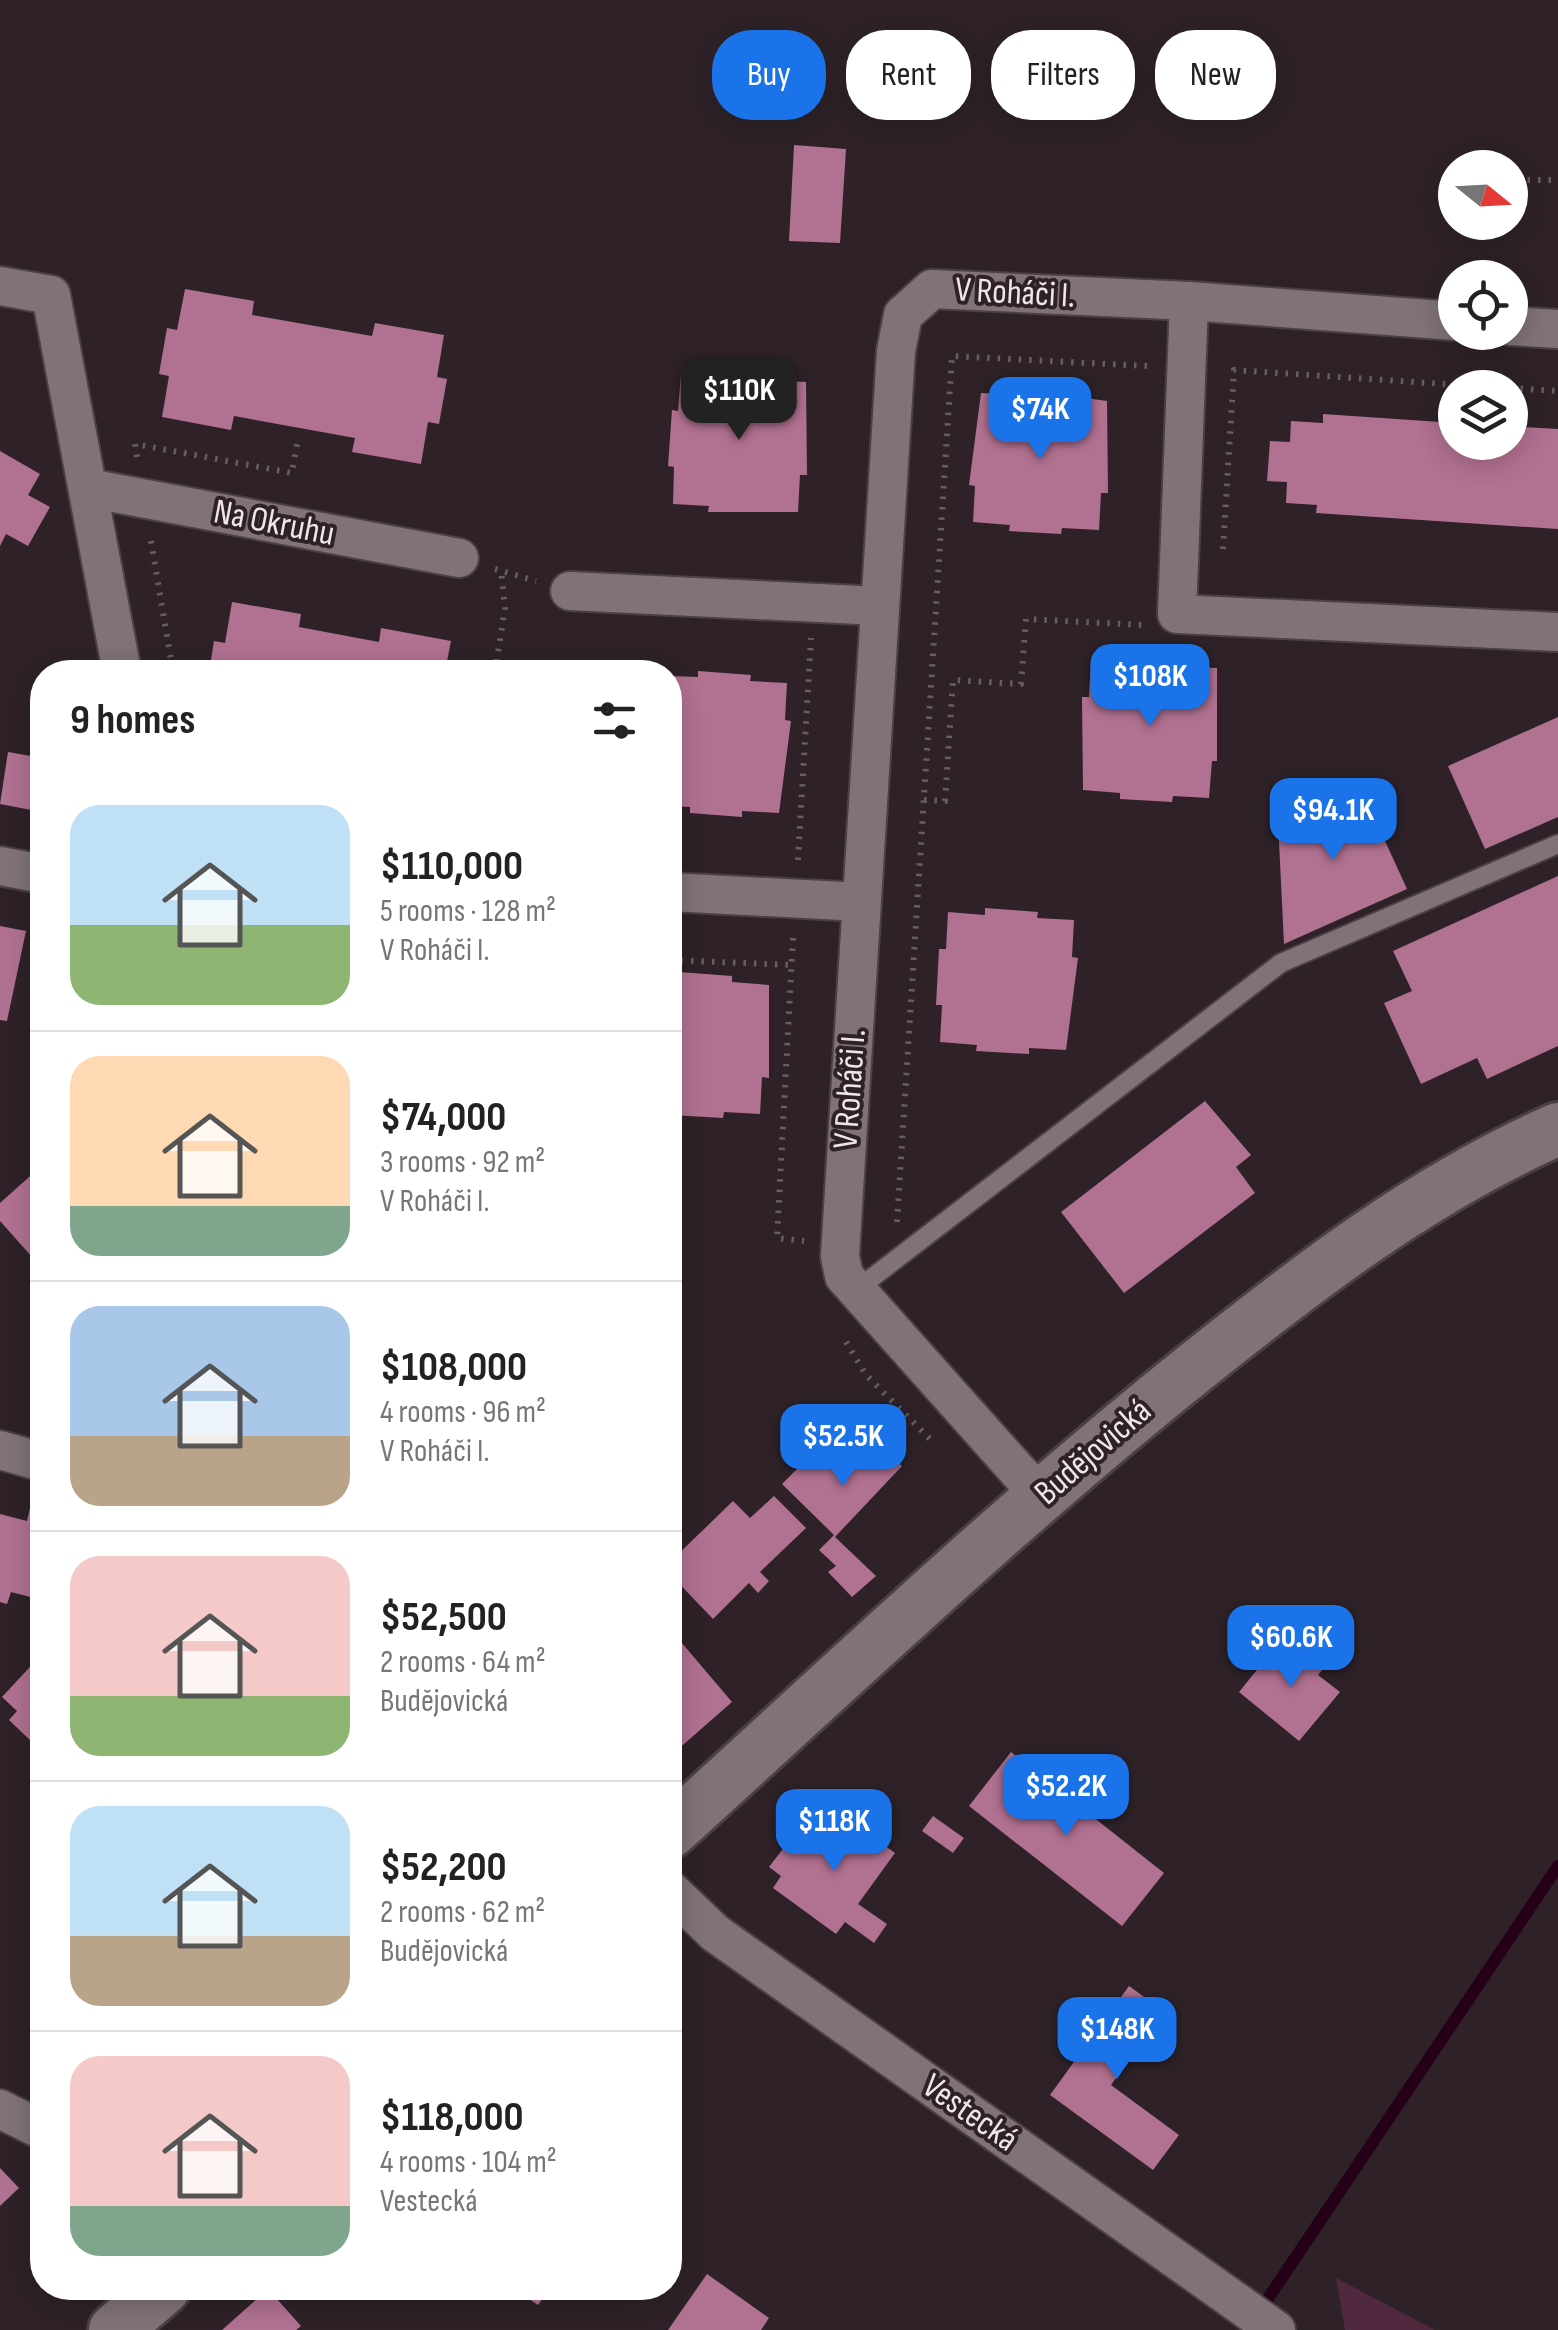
<!DOCTYPE html>
<html lang="en">
<head>
<meta charset="utf-8">
<style>
	:root { --surface:#fff; --page:#f6f6f6; --text:#222; --muted:#767676; --line:#e0e0e0; --accent:#1a73e8 }
	body { margin:0; font-family:"Sofia Sans Condensed",sans-serif; background:var(--page); color:var(--text); height:100vh; display:flex; flex-direction:column; font-size:38px; white-space:nowrap }
	* { box-sizing:border-box; margin:0 }
	p { font-size:32px; color:var(--muted) }
	.icon { flex:none; width:55px; height:55px; fill:none; stroke:currentColor; stroke-width:2; stroke-linecap:round; stroke-linejoin:round }
	.map { position:relative; flex:1; overflow:hidden }
	.side { position:absolute; left:30px; top:660px; width:652px; height:1640px; display:flex; flex-direction:column; background:var(--surface); border-radius:40px; box-shadow:0 5px 25px #0003 }
	.side>* { flex:none }
	.guide { position:absolute; left:712px; top:30px; width:695px; height:90px; display:flex; gap:20px }
	.needle { width:65px; rotate:108deg }
	.fabs { position:absolute; left:1438px; top:150px; display:grid; gap:20px }
	.fabs a { display:grid; place-items:center; width:90px; height:90px; border-radius:50%; background:var(--surface); box-shadow:0 5px 25px #0003; font-size:50px }
	.price { position:absolute; translate:-50% -85px; padding:0 22px; border-radius:20px; background:var(--accent); color:#fff; font-size:32px; line-height:65px; filter:drop-shadow(0 2px 5px #0008) }
	.price::after { content:''; position:absolute; left:50%; top:60px; width:30px; height:22px; margin-left:-15px; background:inherit; clip-path:polygon(0 0,100% 0,50% 100%) }
	.price.selected { background:#222; color:#fff }
	ul { padding:0; list-style:none }
	li { display:flex; align-items:center; gap:30px; height:250px; padding:0 40px }
	li+li { border-top:2px solid var(--line) }
	li span { display:grid; place-items:center; flex:none; width:280px; height:200px; border-radius:30px; color:#555 }
	li>.icon { margin-inline-start:auto }
	span .icon { width:120px; height:120px; fill:#fffc; stroke-width:1 }
	li b { font-size:42px }
	h2 { display:flex; justify-content:space-between; align-items:center; height:120px; padding:0 40px; font-size:42px }
	.tag { padding:0 35px; border-radius:40px; background:var(--surface); box-shadow:0 5px 25px #0003; font-size:35px; line-height:90px }
	.tag.selected { background:var(--accent); color:#fff }
	.map>svg:first-child { display:block }
	.green { fill:#51293e }
	.lines { fill:none; stroke-linecap:round; stroke-linejoin:round }
	.stream { stroke:#260016; stroke-width:12 }
	.building { fill:#b17191 }
	.lane-casing { stroke:#4a4045; stroke-width:22 }
	.street-casing { stroke:#4a4045; stroke-width:42 }
	.secondary-casing { stroke:#4a4045; stroke-width:58 }
	.path { stroke:#685d62; stroke-width:6; stroke-dasharray:2.5 8; stroke-linecap:butt }
	.lane { stroke:#817279; stroke-width:18 }
	.street { stroke:#817279; stroke-width:38 }
	.secondary { stroke:#817279; stroke-width:52 }
	.labels { text-anchor:middle; dominant-baseline:central; stroke-width:8; stroke-linejoin:round; paint-order:stroke }
	.street-label { font-size:35px; fill:#eee6ea; stroke:#2e2228 }
</style>
</head>
<body>
<div class="map">
<svg width="1558" height="2330" viewBox="0 0 1558 2330">
	<rect width="100%" height="100%" fill="#2e2228"/>
	<path class="green" d="M1336 2278 1435 2330H1345Z"/>
	<g class="lines">
		<path class="stream" d="M1259 2312 1558 1866"/>
	</g>
	<g class="building">
		<path d="M794 145 846 149 840 243 789 241Z"/>
		<path d="M185 289 254 301 252 315 372 336 375 323 444 335 437 377 447 379 439 424 428 422 421 464 352 452 355 438 234 416 231 430 162 417 169 376 159 374 167 328 177 330Z"/>
		<path d="M718 370 770 373 769 380 806 382 807 475H800L798 512H708L709 506 673 504 674 467 668 466 672 410 678 411 681 374 718 377Z"/>
		<path d="M1019 389 1107 401 1108 493H1101L1099 530 1062 528 1061 534 1009 531 1010 525 973 522 975 486 969 485 981 393 1018 395Z"/>
		<path d="M1323 414 1455 423V442H1510V426L1558 429V529L1316 513 1317 505 1286 503 1287 482 1267 481 1270 441 1290 442 1291 421 1323 423Z"/>
		<path d="M0 451 40 474 28 495 50 507 28 546 6 534 0 546Z"/>
		<path d="M232 602 301 614 299 627 379 642 381 628 451 641 445 672H209L214 641 225 643Z"/>
		<path d="M1129 657 1181 660 1180 666 1217 668V761H1212L1209 798 1173 796 1172 802 1120 799V793L1083 790 1082 697H1089L1091 660 1128 663Z"/>
		<path d="M698 671 751 675 750 681 787 683 785 720 791 721 779 813 742 811V817L690 813V807L670 806V676L698 677Z"/>
		<path d="M1558 717V817L1485 849 1448 766Z"/>
		<path d="M8 752 42 758V812L0 804Z"/>
		<path d="M1359 784 1407 889 1284 944 1278 821Z"/>
		<path d="M1558 876V1046L1487 1079 1477 1058 1421 1084 1384 1003 1412 991 1393 951Z"/>
		<path d="M985 908 1038 912 1037 918 1074 920 1072 957 1078 958 1066 1050 1029 1048V1054L976 1051 977 1045 940 1042 942 1005H936L939 949H946L948 912 985 915Z"/>
		<path d="M0 926 26 931 7 1021 0 1020Z"/>
		<path d="M679 972 732 976V982L769 985V1078L762 1077 760 1114 724 1112 723 1118 671 1115 670 978 679 979Z"/>
		<path d="M1205 1101 1251 1155 1236 1167 1255 1193 1124 1293 1061 1212Z"/>
		<path d="M38 1169 42 1174V1251L33 1258 0 1221V1203Z"/>
		<path d="M844 1409 902 1466 835 1537 876 1576 852 1597 828 1572 836 1566 819 1550 834 1535 782 1484 819 1447 820 1433Z"/>
		<path d="M774 1496 806 1528 760 1572 769 1581 758 1593 749 1583 713 1619 670 1574V1562L733 1501 750 1518Z"/>
		<path d="M30 1508 42 1512V1600L11 1592 7 1604 0 1602V1514L27 1521Z"/>
		<path d="M670 1629 732 1702 676 1751 670 1743Z"/>
		<path d="M1279 1643 1300 1659 1307 1650 1326 1665 1318 1675 1340 1692 1299 1741 1239 1692Z"/>
		<path d="M42 1654V1736L32 1742 9 1720 17 1711 2 1697Z"/>
		<path d="M1011 1752 1164 1873 1122 1926 969 1806Z"/>
		<path d="M831 1807 895 1853 858 1904 887 1924 874 1943 845 1922 836 1934 773 1888 781 1876 769 1867 792 1837 803 1845Z"/>
		<path d="M933 1816 964 1838 953 1853 922 1831Z"/>
		<path d="M1129 1986 1165 2012 1111 2085 1179 2135 1153 2170 1050 2095Z"/>
		<path d="M0 2168 19 2188 0 2206Z"/>
		<path d="M707 2274 769 2318 761 2330H668Z"/>
		<path d="M513 2288H550L538 2305Z"/>
		<path d="M268 2289 301 2326 296 2330H222Z"/>
	</g>
	<g class="lines">
		<g class="lane-casing">
			<path id="lane" d="M856 1290 1281 963 1558 844"/>
		</g>
		<g class="street-casing">
			<g id="street">
				<path d="M0 286 51 295 122 672"/>
				<path d="M1189 301 1177 614 1558 632"/>
				<path d="M1510 326 1558 329"/>
				<path d="M88 488 459 558"/>
				<path d="M570 591 880 606"/>
				<path d="M0 866 42 874"/>
				<path d="M670 892 861 902"/>
				<path d="M0 1450 42 1462"/>
				<path d="M1041 1497 844 1276 840 1256 896 351 903 315 932 289 1189 301 1455 321"/>
				<path d="M670 1890 715 1933 1276 2330"/>
				<path d="M0 2109 42 2130"/>
			</g>
		</g>
		<g class="secondary-casing">
			<g id="secondary">
				<path d="M670 1832C842 1676 1011 1515 1192 1370 1308 1277 1421 1190 1558 1129"/>
				<path d="M115 2330 164 2288"/>
			</g>
		</g>
		<g class="path">
			<path d="M1517 180H1558"/>
			<path d="M1510 388 1558 391"/>
			<path d="M137 457 135 444 292 473 297 444"/>
			<path d="M151 541 173 672"/>
			<path d="M1223 549 1234 370 1505 388"/>
			<path d="M495 569 536 581"/>
			<path d="M495 672 505 608 501 570"/>
			<path d="M924 800 945 801 953 680 1021 684 1026 619 1143 625"/>
			<path d="M798 860 811 638"/>
			<path d="M793 938 777 1238 804 1241"/>
			<path d="M670 960 792 965"/>
			<path d="M897 1222 952 356 1147 366"/>
			<path d="M846 1342 866 1375 932 1441"/>
		</g>
		<use href="#lane" class="lane"/>
		<use href="#street" class="street"/>
		<use href="#secondary" class="secondary"/>
	</g>
	<g class="labels">
		<g class="street-label">
			<text transform="translate(1015 293) rotate(3)">V Roháči I.</text>
			<text transform="translate(274 523) rotate(11)">Na Okruhu</text>
			<text transform="translate(850 1089) rotate(-86)">V Roháči I.</text>
			<text transform="translate(1093 1452) rotate(-41)">Budějovická</text>
			<text transform="translate(970 2113) rotate(35)">Vestecká</text>
		</g>
	</g>
</svg>
<div class="fabs">
<a><svg class="needle" viewBox="-14 -14 28 28"><path d="M0-13l5 13h-10z" fill="#e53935"/><path d="M0 13l5-13h-10z" fill="#767676"/></svg></a>
<a><svg class="icon" aria-label="locate" viewBox="0 0 24 24"><circle cx="12" cy="12" r="6"/><path d="M12 2v4M12 18v4M2 12h4M18 12h4"/></svg></a>
<a><svg class="icon" aria-label="layers" viewBox="0 0 24 24"><path d="M12 4l9 5-9 5-9-5zM3 14l9 5 9-5"/></svg></a>
</div>
<b class="price selected" style="left:739px;top:443px">$110K</b>
<b class="price" style="left:1040px;top:462px">$74K</b>
<b class="price" style="left:1150px;top:729px">$108K</b>
<b class="price" style="left:1333px;top:863px">$94.1K</b>
<b class="price" style="left:843px;top:1489px">$52.5K</b>
<b class="price" style="left:1291px;top:1690px">$60.6K</b>
<b class="price" style="left:1066px;top:1839px">$52.2K</b>
<b class="price" style="left:834px;top:1874px">$118K</b>
<b class="price" style="left:1117px;top:2082px">$148K</b>
<div class="guide">
<a class="tag selected">Buy</a>
<a class="tag">Rent</a>
<a class="tag">Filters</a>
<a class="tag">New</a>
</div>
<section class="side">
<h2>9 homes<svg class="icon" aria-label="filters" viewBox="0 0 24 24"><path d="M4 7h16M4 17h16"/><circle cx="9" cy="7" r="2"/><circle cx="15" cy="17" r="2"/></svg></h2>
<ul>
<li><span style="background:linear-gradient(#bfe0f5 60%,#8fb573 0)"><svg class="icon" aria-label="home" viewBox="0 0 24 24"><path d="M3 11l9-7 9 7M6 9v11h12V9"/></svg></span><div><b>$110,000</b><p>5 rooms · 128 m²</p><p>V Roháči I.</p></div></li>
<li><span style="background:linear-gradient(#ffd9b3 75%,#7fa58c 0)"><svg class="icon" aria-label="home" viewBox="0 0 24 24"><path d="M3 11l9-7 9 7M6 9v11h12V9"/></svg></span><div><b>$74,000</b><p>3 rooms · 92 m²</p><p>V Roháči I.</p></div></li>
<li><span style="background:linear-gradient(#a9c7e8 65%,#b9a48a 0)"><svg class="icon" aria-label="home" viewBox="0 0 24 24"><path d="M3 11l9-7 9 7M6 9v11h12V9"/></svg></span><div><b>$108,000</b><p>4 rooms · 96 m²</p><p>V Roháči I.</p></div></li>
<li><span style="background:linear-gradient(#f6c9c9 70%,#8fb573 0)"><svg class="icon" aria-label="home" viewBox="0 0 24 24"><path d="M3 11l9-7 9 7M6 9v11h12V9"/></svg></span><div><b>$52,500</b><p>2 rooms · 64 m²</p><p>Budějovická</p></div></li>
<li><span style="background:linear-gradient(#bfe0f5 65%,#b9a48a 0)"><svg class="icon" aria-label="home" viewBox="0 0 24 24"><path d="M3 11l9-7 9 7M6 9v11h12V9"/></svg></span><div><b>$52,200</b><p>2 rooms · 62 m²</p><p>Budějovická</p></div></li>
<li><span style="background:linear-gradient(#f6c9c9 75%,#7fa58c 0)"><svg class="icon" aria-label="home" viewBox="0 0 24 24"><path d="M3 11l9-7 9 7M6 9v11h12V9"/></svg></span><div><b>$118,000</b><p>4 rooms · 104 m²</p><p>Vestecká</p></div></li>
</ul>
</section>
</div>
</body>
</html>
